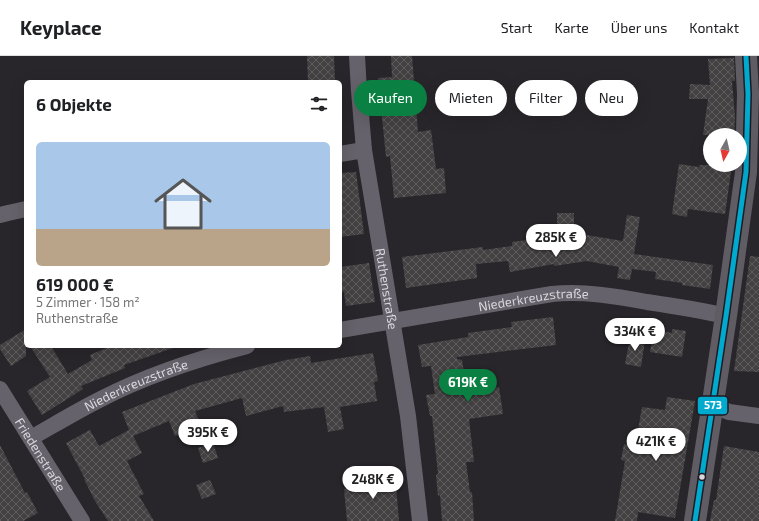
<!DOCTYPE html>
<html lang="de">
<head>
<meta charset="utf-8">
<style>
	:root { --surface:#fff; --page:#f2f2f2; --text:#202124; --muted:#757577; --line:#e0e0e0; --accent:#0b8043 }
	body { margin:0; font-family:"Exo 2",sans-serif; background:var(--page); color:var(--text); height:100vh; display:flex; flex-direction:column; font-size:15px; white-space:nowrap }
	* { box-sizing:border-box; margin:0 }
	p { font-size:13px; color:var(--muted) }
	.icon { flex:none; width:22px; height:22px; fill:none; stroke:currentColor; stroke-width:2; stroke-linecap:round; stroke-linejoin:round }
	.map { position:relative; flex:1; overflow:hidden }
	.sheet { position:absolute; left:24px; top:24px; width:318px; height:268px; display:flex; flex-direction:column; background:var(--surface); border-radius:6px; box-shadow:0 4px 16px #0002 }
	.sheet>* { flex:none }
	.banner { position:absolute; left:354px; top:24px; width:345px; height:36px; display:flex; gap:8px }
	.needle { width:26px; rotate:188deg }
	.buttons { position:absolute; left:703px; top:72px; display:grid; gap:8px }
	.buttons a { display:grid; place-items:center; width:44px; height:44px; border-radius:50%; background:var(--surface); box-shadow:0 4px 16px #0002; font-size:20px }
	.price { position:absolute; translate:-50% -34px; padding:0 9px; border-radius:14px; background:#fff; color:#222; font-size:13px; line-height:26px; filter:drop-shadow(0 1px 2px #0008) }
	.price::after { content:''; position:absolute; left:50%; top:24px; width:12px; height:9px; margin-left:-6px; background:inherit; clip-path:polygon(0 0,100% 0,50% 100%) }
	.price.active { background:var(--accent); color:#fff }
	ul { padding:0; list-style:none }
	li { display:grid; align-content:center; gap:8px; height:212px; padding:0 12px }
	li span { display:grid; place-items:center; height:124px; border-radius:6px; color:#555 }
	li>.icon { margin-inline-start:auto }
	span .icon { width:72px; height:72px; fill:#fffc; stroke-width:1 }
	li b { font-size:17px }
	h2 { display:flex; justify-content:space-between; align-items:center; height:48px; padding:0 12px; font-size:17px }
	.pill { padding:0 14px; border-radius:18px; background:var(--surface); box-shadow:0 4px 16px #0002; font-size:14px; line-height:36px }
	.pill.active { background:var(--accent); color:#fff }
	header { display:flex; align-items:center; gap:24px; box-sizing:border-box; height:56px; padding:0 20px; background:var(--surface); border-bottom:1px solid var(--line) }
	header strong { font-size:19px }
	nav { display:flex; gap:22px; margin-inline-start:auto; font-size:14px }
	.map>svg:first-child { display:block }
	.building { fill:url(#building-cross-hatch) }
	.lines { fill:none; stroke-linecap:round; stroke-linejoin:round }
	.minor { stroke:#66626b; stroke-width:16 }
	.secondary { stroke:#5f5c64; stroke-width:22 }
	.bus-1-casing { stroke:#1f1a23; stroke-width:8 }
	.bus-1 { stroke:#00a9ce; stroke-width:5 }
	.bus-dot { fill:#dad7dd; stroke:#1f1a23; stroke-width:1.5 }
	.labels { text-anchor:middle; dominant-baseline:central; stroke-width:3; stroke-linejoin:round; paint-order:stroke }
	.street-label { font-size:13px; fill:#dad7dd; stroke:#1f1a23 }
	.line-badge { stroke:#1f1a23; stroke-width:1.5 }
	.badge-label { font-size:11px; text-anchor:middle; font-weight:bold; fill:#fff }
</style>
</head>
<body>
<header>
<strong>Keyplace</strong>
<nav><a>Start</a><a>Karte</a><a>Über uns</a><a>Kontakt</a></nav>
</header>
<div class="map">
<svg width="759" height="465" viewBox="0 0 759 465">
	<defs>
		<pattern id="building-cross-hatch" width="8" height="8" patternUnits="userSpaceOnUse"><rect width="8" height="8" fill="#434141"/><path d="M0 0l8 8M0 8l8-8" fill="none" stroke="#5e5c5c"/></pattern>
	</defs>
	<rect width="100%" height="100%" fill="#28262b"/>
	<g class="building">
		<path d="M307 0H334L335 26H308Z"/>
		<path d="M391 0H412L418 76 431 74 436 113 444 112 446 137 394 142 390 100 386 101 378 22 392 21Z"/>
		<path d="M734 2 735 25H732L735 61 734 79H703L708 43H689L690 28 710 29 708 3Z"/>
		<path d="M679 108 699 111V109H732L725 158 688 153 687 161 672 158Z"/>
		<path d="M356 116 364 178 340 181V117Z"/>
		<path d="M557 157H574V177L623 185 627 159 640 161 634 198 713 209 710 233 682 229V227L655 223 656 216 632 213 630 224 617 222 619 211 587 205 554 210V208L510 216 508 205 476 208 477 222 406 232 402 201 483 191V194L512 190V186L557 180Z"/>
		<path d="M750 200 759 201V316L734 315Z"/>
		<path d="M369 207 375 246 346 250 344 236H340V211Z"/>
		<path d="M553 261 556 289 457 301V303L462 304 467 335 499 331 503 358 469 363 474 406H466L470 436H472L474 465H442L440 439 438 440 436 419 438 418 432 360H430L426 339 435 338 431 310 422 311 418 289 468 281V277L512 271 511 266Z"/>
		<path d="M26 273V300L11 310 0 293V289Z"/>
		<path d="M672 273 686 275 682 301 650 296 654 274 672 277Z"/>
		<path d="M630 282 645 284 641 311 625 308Z"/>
		<path d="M30 290H51L68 318 92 304 90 299 111 290H173V292L124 309 125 312 81 330 83 333 42 359 27 335 50 321Z"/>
		<path d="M373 297 378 325 374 326 377 345 340 351 344 373 328 376 324 351 284 356 283 350 246 360 242 342 195 355 201 370 175 380 169 365 133 380 142 397 127 405 144 438 139 440 154 465H108L95 445 84 423H85L66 387 90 374 99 390 129 374 122 356 194 328 286 304 310 300 311 307Z"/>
		<path d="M667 341 695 345 675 462 638 456 637 465H615L625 405 621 404 624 388 632 390 634 380H637L642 351 665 354Z"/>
		<path d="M213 387 218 402 203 407 198 392Z"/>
		<path d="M0 389 25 437 27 436 38 457 23 465H0Z"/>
		<path d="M724 390 759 396V465H710L714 444H716Z"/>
		<path d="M395 418 399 465H347L344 433 365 431 364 421Z"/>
		<path d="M210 424 216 438 202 443 196 429Z"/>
	</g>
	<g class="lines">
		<g class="minor">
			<path id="s1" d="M357 0 359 35 364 94 408 360 420 465"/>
			<path d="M340 98 364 94"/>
			<path d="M0 159 8 157 26 153"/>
			<path id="s2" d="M340 274 552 238C584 235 615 240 647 246 674 250 700 254 726 260"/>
			<path id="s3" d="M0 333 82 465"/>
			<path d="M712 349 729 356 759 360"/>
			<path id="s4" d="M31 382C54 369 77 355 101 343 147 319 197 303 247 290"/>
		</g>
		<path class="secondary" d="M695 465 726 260 746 116 748 38 746 0"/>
		<g class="bus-1-casing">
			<path id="bus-1" d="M695 465 726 260 746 116 748 38 746 0"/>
		</g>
		<use href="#bus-1" class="bus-1"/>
	</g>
	<circle class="bus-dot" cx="702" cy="421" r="3.5"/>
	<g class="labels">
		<g class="street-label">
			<text stroke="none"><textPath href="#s1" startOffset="235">Ruthenstraße</textPath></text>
			<text stroke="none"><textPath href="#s2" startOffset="196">Niederkreuzstraße</textPath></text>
			<text stroke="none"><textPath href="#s4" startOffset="118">Niederkreuzstraße</textPath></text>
			<text stroke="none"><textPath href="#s3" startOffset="77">Friedenstraße</textPath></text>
		</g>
	</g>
	<rect class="line-badge" x="697" y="340" width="31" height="19" rx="4" fill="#00a9ce"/>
	<g class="badge-label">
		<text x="713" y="353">573</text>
	</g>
</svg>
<div class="buttons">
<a><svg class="needle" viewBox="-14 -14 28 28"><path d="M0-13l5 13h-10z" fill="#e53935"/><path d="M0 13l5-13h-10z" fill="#757577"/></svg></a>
</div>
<b class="price" style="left:556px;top:202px">285K €</b>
<b class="price" style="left:635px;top:296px">334K €</b>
<b class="price active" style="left:468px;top:347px">619K €</b>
<b class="price" style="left:208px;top:397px">395K €</b>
<b class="price" style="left:656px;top:406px">421K €</b>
<b class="price" style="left:373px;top:444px">248K €</b>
<div class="banner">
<a class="pill active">Kaufen</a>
<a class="pill">Mieten</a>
<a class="pill">Filter</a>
<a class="pill">Neu</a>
</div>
<section class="sheet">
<h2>6 Objekte<svg class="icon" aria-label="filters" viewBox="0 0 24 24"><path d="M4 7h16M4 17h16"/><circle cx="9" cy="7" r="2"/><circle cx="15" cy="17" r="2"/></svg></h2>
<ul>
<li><span style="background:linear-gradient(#a9c7e8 70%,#b9a48a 0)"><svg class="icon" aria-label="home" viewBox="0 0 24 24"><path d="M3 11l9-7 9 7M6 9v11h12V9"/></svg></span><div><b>619 000 €</b><p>5 Zimmer · 158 m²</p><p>Ruthenstraße</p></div></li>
</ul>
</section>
</div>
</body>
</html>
